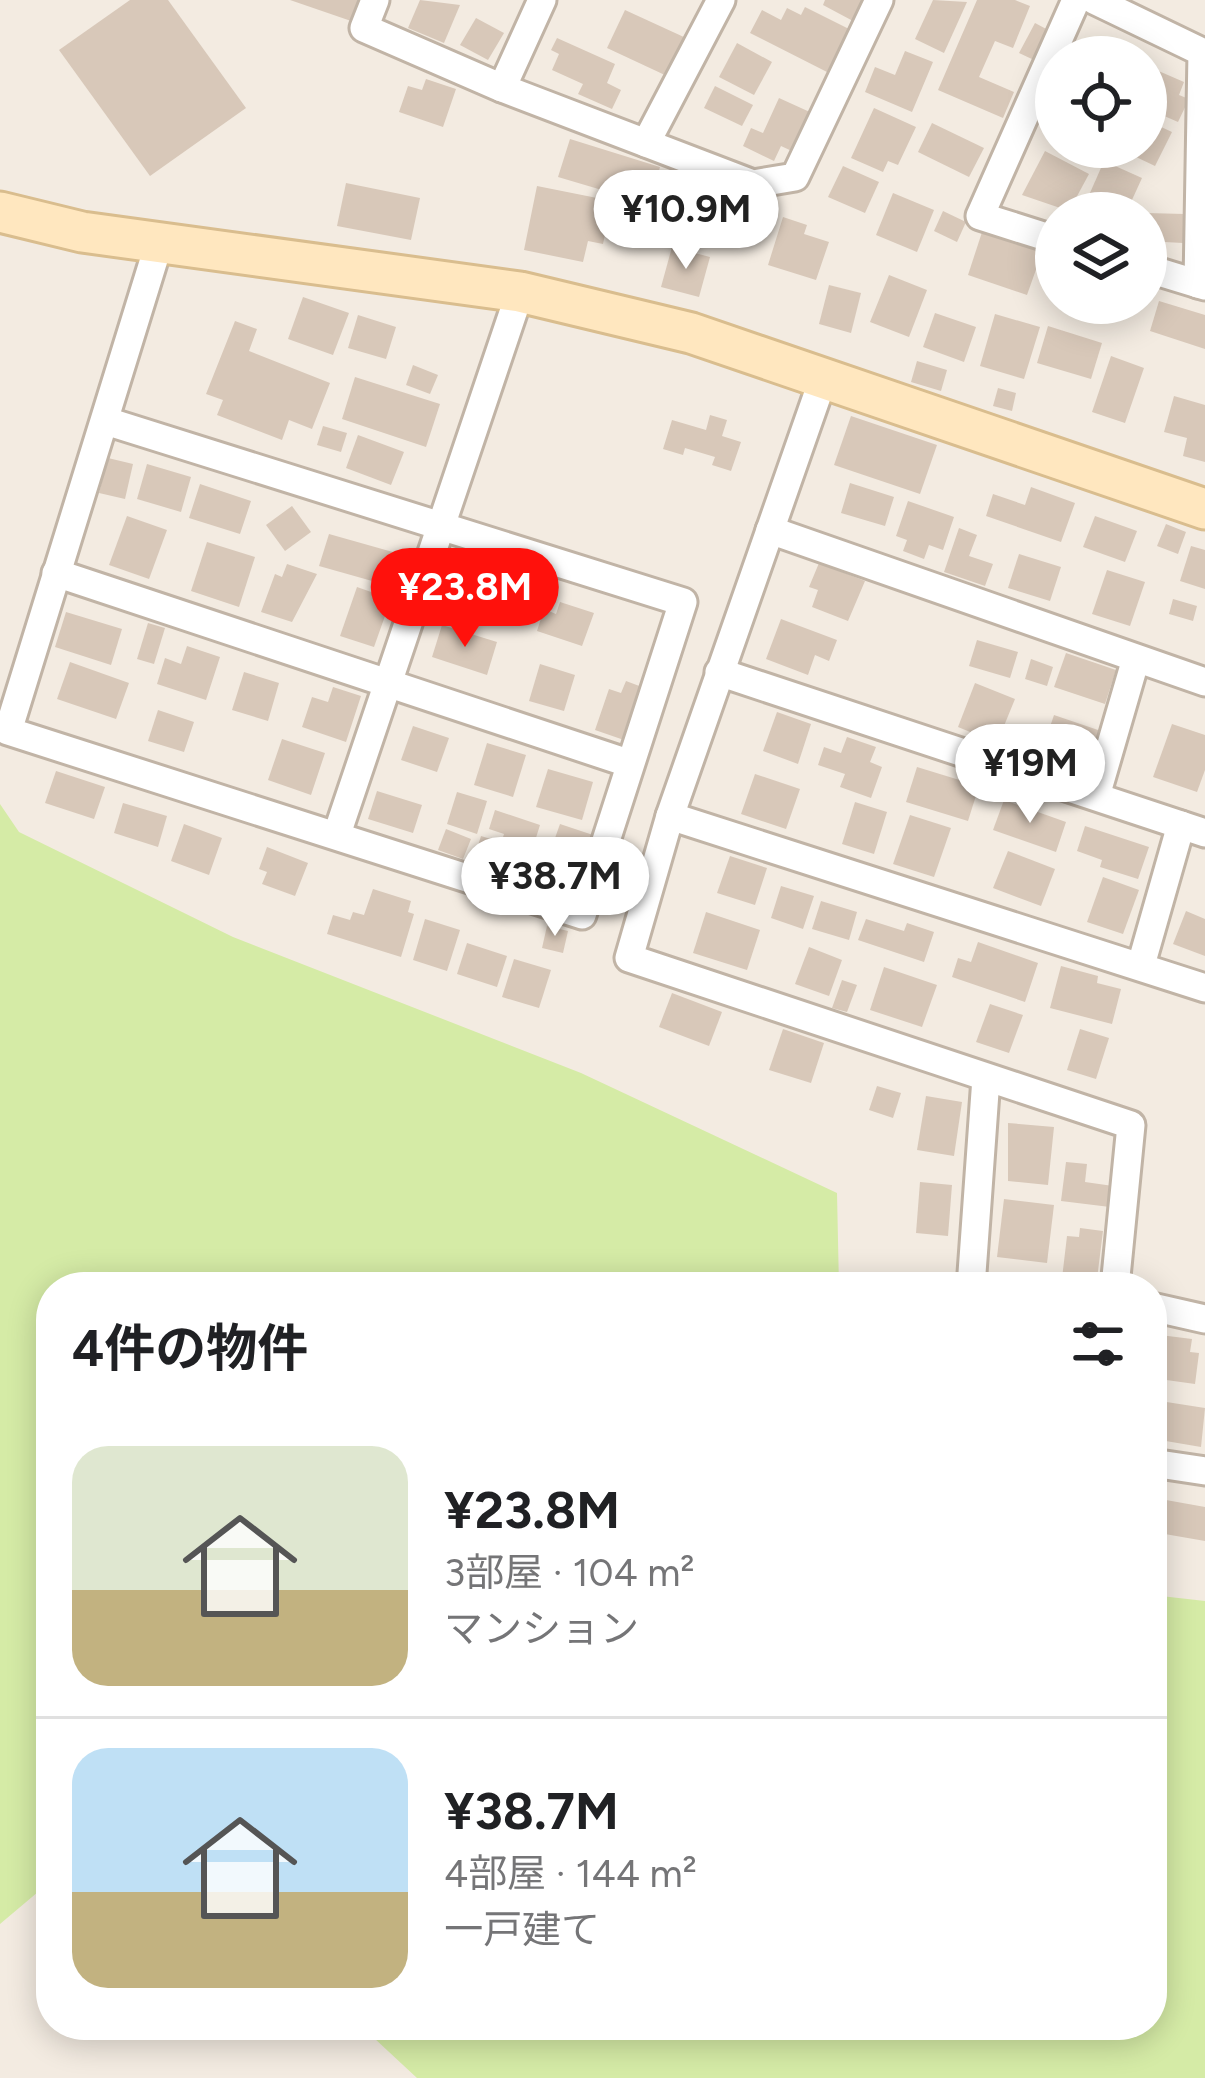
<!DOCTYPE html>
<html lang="ja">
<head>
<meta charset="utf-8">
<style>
	:root { --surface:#fff; --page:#f6f6f6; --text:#202124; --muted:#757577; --line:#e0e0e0; --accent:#ff110c }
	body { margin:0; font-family:Figtree,"Noto Sans JP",sans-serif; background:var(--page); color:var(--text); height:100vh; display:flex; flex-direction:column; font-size:45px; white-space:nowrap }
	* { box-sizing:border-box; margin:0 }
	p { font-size:39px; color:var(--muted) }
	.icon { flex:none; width:66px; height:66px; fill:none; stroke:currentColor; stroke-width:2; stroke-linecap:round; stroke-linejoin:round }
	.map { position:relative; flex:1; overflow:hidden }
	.panel { position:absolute; left:36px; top:1272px; width:1131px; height:768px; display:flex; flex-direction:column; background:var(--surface); border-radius:48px; box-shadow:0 6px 30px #0003 }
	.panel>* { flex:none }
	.fabs { position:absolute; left:1035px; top:36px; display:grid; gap:24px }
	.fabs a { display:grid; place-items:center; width:132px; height:132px; border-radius:50%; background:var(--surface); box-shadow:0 6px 30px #0003; font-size:60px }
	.price { position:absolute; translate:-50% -102px; padding:0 27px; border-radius:42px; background:#fff; color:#222; font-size:39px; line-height:78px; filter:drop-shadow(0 3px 6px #0008) }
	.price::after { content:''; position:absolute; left:50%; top:72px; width:36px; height:27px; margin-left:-18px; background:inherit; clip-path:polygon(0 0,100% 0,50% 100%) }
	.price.active { background:var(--accent); color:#fff }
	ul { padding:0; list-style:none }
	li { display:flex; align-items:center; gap:36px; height:300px; padding:0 36px }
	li+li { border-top:3px solid var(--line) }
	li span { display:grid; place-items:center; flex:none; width:336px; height:240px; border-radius:36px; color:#555 }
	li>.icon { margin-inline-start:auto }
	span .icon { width:144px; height:144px; fill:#fffc; stroke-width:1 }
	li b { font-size:51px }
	h2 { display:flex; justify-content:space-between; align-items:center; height:144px; padding:0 36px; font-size:51px }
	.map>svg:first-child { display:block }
	.green { fill:#d5eba6 }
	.building { fill:#d8c8b9 }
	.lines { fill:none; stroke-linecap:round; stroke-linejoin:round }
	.street-casing { stroke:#c1b4a6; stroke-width:33 }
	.secondary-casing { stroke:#d9bd8e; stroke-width:45 }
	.street { stroke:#fff; stroke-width:27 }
	.secondary { stroke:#ffe7bf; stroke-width:39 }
</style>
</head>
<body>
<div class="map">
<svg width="1205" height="2078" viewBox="0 0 1205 2078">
	<rect width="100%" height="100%" fill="#f3ebe1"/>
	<g class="green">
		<path d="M0 804 19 832 233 937 581 1073 837 1193 839 1287H51V1881L0 1924Z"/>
		<path d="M1152 1595 1205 1601V2078H417L360 2025H1152Z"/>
	</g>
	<g class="building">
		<path d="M130 0H168L246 108 150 176 59 50Z"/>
		<path d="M290 0H362L354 22Z"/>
		<path d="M420 0 460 5 444 43 408 28Z"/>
		<path d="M825 0H864L853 21 823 5Z"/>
		<path d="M933 0 967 2 944 53 915 39Z"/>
		<path d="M977 0H1015L1030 6 1013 48 995 41 979 77 1014 92 1003 118 938 90Z"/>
		<path d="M805 7 849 29 827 72 750 33 762 10 781 20 787 8 801 15Z"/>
		<path d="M625 10 686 38 667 76 607 48Z"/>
		<path d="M476 18 504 33 488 60 460 45Z"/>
		<path d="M1035 23 1050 31 1034 60 1019 53Z"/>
		<path d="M557 38 615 64 607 83 621 90 612 109 578 94 583 84 552 70 559 54 551 50Z"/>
		<path d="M737 43 772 62 754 95 719 77Z"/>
		<path d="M905 51 933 62 912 112 865 92 875 67 895 75Z"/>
		<path d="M1154 69 1184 82 1179 95 1189 99 1178 122 1146 108Z"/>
		<path d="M426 79 456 89 443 127 399 112 408 86 422 90Z"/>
		<path d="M715 86 753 105 742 126 704 108Z"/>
		<path d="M779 98 812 113 794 152 781 146 774 161 743 146 751 128 763 133Z"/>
		<path d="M874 108 916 127 898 165 888 161 883 172 851 158Z"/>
		<path d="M1146 120 1172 132 1155 166 1115 147H1146Z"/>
		<path d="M932 123 984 148 969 177 918 152Z"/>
		<path d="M570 139 660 167 652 195 615 184 612 193 558 177Z"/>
		<path d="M1045 151 1089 174 1069 211 1022 195Z"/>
		<path d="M1104 161 1142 178 1126 213 1086 202Z"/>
		<path d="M843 166 879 182 865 213 828 197Z"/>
		<path d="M346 183 420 198 411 240 337 226Z"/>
		<path d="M537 186 612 201 603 244 588 241 583 262 524 250Z"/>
		<path d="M893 193 934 210 917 252 876 235Z"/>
		<path d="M943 211 966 222 957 242 934 231Z"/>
		<path d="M1146 213 1185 214 1183 243 1146 241Z"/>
		<path d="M783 217 807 225 804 234 829 242 816 280 768 265Z"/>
		<path d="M984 226 1044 247 1027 295 968 275Z"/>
		<path d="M672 247 710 257 699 297 661 287Z"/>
		<path d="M889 275 927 290 909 337 870 322Z"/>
		<path d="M829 285 861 293 851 333 819 324Z"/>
		<path d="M303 297 349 313 333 355 288 339Z"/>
		<path d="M1159 301 1205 315V349L1150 331Z"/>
		<path d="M935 313 976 327 964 362 923 347Z"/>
		<path d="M995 314 1040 327 1024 379 980 366Z"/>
		<path d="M358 315 396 327 386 359 348 348Z"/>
		<path d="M235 321 257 329 249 351 330 383 312 429 289 420 282 440 217 415 223 400 206 394Z"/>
		<path d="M1048 326 1102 343 1091 379 1037 363Z"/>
		<path d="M1111 356 1144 368 1125 423 1092 412Z"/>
		<path d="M917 361 947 370 941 391 911 382Z"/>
		<path d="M413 365 438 375 430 394 406 385Z"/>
		<path d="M355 377 440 404 426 447 342 419Z"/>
		<path d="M998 388 1016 393 1012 411 993 406Z"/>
		<path d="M1174 396 1205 405V462L1183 456 1187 438 1164 432Z"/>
		<path d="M710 415 727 420 722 436 741 442 731 471 712 465 715 457 685 448 683 455 663 449 672 420 706 430Z"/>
		<path d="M851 416 937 445 920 494 834 465Z"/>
		<path d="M323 426 347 433 341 452 317 445Z"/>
		<path d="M358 435 404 452 391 485 346 468Z"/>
		<path d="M108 458 133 464 125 499 99 493Z"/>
		<path d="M147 464 191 477 181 512 137 499Z"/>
		<path d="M850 483 894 497 885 526 841 513Z"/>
		<path d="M200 484 251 501 240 534 189 518Z"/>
		<path d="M1031 487 1075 503 1061 542 986 516 993 494 1025 505Z"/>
		<path d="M908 501 954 517 943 550 929 545 924 559 903 551 907 540 896 536Z"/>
		<path d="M292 506 311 532 285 551 266 525Z"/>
		<path d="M127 516 167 530 149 579 109 565Z"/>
		<path d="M1095 516 1137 531 1125 562 1083 547Z"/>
		<path d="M1166 524 1186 532 1178 554 1157 546Z"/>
		<path d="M959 528 977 535 969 556 993 564 985 586 944 572Z"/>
		<path d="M329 534 414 558 404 590 319 566Z"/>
		<path d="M207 542 255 557 239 607 191 591Z"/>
		<path d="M1191 546 1205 550V589L1180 581Z"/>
		<path d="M1019 554 1061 567 1050 601 1008 588Z"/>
		<path d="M819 563 865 581 848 621 812 607 818 590 809 587Z"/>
		<path d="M287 564 317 574 292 622 261 612 275 574 282 577Z"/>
		<path d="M488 570 522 581 509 620 475 609Z"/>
		<path d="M1107 570 1145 582 1130 626 1092 614Z"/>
		<path d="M357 587 391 599 374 647 340 636Z"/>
		<path d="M1173 599 1197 606 1193 621 1169 614Z"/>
		<path d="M560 602 594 613 582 646 537 631 544 609 556 614Z"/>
		<path d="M66 612 122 629 111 665 55 647Z"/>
		<path d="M781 619 837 640 829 661 815 655 808 675 766 659Z"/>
		<path d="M148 623 165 628 154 664 137 659Z"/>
		<path d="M442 625 497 642 487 675 432 657Z"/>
		<path d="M977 640 1018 652 1010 678 969 666Z"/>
		<path d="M187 646 220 657 206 700 157 684 165 658 181 664Z"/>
		<path d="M1066 653 1116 670 1105 704 1054 687Z"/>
		<path d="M1031 659 1053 667 1047 686 1025 679Z"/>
		<path d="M70 662 129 683 116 719 57 699Z"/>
		<path d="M540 664 575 675 564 711 529 701Z"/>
		<path d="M244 672 279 683 268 721 232 710Z"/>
		<path d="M626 681 642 687 624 740 595 730 609 689 621 693Z"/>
		<path d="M975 683 1015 699 997 743 958 727Z"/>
		<path d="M333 687 361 696 346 742 302 727 312 697 328 702Z"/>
		<path d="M158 710 194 722 184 752 148 741Z"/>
		<path d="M777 712 811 724 798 764 763 751Z"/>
		<path d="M1054 715 1101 731 1089 766 1042 750Z"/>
		<path d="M1172 724 1205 735V770L1197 792 1153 777Z"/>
		<path d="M413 726 449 738 437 772 401 760Z"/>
		<path d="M1014 727 1033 734 1024 757 1005 750Z"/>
		<path d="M847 737 876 747 870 762 882 767 871 798 840 787 845 774 818 765 824 747 841 753Z"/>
		<path d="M282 739 325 753 311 795 268 780Z"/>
		<path d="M487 743 526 755 513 797 474 785Z"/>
		<path d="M917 767 979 786 968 821 906 802Z"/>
		<path d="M548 769 593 782 582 820 536 807Z"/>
		<path d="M56 771 105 787 94 819 45 803Z"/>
		<path d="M755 774 800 789 786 829 741 814Z"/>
		<path d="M377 791 422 805 413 833 368 819Z"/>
		<path d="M457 792 487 801 477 834 447 824Z"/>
		<path d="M1004 800 1066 822 1056 852 993 830Z"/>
		<path d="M855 802 887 812 874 854 842 844Z"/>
		<path d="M123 803 167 816 158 847 114 833Z"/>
		<path d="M495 810 540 825 529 860 499 850 504 834 489 829Z"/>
		<path d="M910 815 951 828 934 877 893 864Z"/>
		<path d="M184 824 222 838 209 875 171 861Z"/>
		<path d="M560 824 593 835 573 894 539 883Z"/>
		<path d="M1085 826 1149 847 1138 879 1100 867 1102 860 1077 851Z"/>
		<path d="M446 829 471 839 463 859 438 850Z"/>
		<path d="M481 836 494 840 486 865 473 861Z"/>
		<path d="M267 847 308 863 295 896 262 884 267 872 259 869Z"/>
		<path d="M1008 851 1055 869 1041 906 993 888Z"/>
		<path d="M730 856 767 868 755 905 717 893Z"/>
		<path d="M1103 877 1139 890 1123 934 1087 922Z"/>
		<path d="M781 886 814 896 803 929 771 918Z"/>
		<path d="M373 889 411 901 408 912 414 914 401 957 327 934 333 915 350 920 353 912 364 915Z"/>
		<path d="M821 901 857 912 849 940 812 929Z"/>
		<path d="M1186 911 1205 919V956L1173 944Z"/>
		<path d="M706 912 760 930 747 970 693 953Z"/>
		<path d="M425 919 460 930 447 971 413 960Z"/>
		<path d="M866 919 904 931 907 923 934 932 924 962 858 940Z"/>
		<path d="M547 926 568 931 563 953 542 948Z"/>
		<path d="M978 942 1038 963 1025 1002 952 977 958 958 971 962Z"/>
		<path d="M467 943 507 956 497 987 457 974Z"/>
		<path d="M809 947 842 960 829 996 795 984Z"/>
		<path d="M514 959 551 970 539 1008 502 997Z"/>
		<path d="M1061 966 1098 976 1097 983 1121 989 1112 1024 1050 1008Z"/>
		<path d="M884 967 937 985 922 1027 870 1010Z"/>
		<path d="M842 980 857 985 847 1012 832 1008Z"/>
		<path d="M672 993 722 1012 709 1046 659 1027Z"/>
		<path d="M990 1004 1023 1015 1009 1053 976 1042Z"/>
		<path d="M783 1029 824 1043 811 1083 769 1070Z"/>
		<path d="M1080 1029 1109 1038 1096 1079 1067 1070Z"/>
		<path d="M877 1086 901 1093 893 1118 869 1110Z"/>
		<path d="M926 1096 962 1102 954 1156 917 1150Z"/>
		<path d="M1008 1123 1054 1127 1048 1185 1008 1181Z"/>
		<path d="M1066 1162 1087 1164 1085 1182 1113 1186 1110 1207 1061 1201Z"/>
		<path d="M920 1182 952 1185 948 1236 916 1233Z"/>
		<path d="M1004 1199 1054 1205 1047 1263 997 1257Z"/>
		<path d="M1080 1228 1103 1231 1096 1287H1061L1067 1236 1079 1237Z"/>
		<path d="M1152 1334 1192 1339 1190 1352 1199 1353 1195 1384 1152 1378Z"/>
		<path d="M1160 1401 1205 1408 1201 1447 1154 1439Z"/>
		<path d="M1166 1500 1205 1507V1541L1159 1533Z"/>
	</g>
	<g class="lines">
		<g class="street-casing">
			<g id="street">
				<path d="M375 0 364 28 502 88 753 184 795 177 879 0"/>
				<path d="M1094 0 1202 52 1198 284"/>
				<path d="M502 88 542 0"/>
				<path d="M646 143 721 0"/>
				<path d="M1056 240 980 216 1076 0"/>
				<path d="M1146 268 1205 286"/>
				<path d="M822 382 670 816 629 958 1131 1125 1115 1287"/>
				<path d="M106 421 683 602 582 915 8 731 160 240"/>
				<path d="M770 530 1205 682"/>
				<path d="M56 573 628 763"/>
				<path d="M719 672 1205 833"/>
				<path d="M1096 796 1135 662"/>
				<path d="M670 816 1205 988"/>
				<path d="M337 834 520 292"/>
				<path d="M1141 965 1181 825"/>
				<path d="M971 1287 986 1078"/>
				<path d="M1152 1307 1205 1319"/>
				<path d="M1152 1463 1205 1471"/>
			</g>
		</g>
		<g class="secondary-casing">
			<path id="secondary" d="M0 212 82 232 520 292 691 333 1205 509"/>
		</g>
		<use href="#street" class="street"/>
		<use href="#secondary" class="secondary"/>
	</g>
</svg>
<div class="fabs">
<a><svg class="icon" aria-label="locate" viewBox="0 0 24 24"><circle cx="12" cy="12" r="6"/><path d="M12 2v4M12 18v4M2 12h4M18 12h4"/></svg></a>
<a><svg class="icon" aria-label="layers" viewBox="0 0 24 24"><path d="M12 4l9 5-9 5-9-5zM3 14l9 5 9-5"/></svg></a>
</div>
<b class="price" style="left:686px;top:272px">¥10.9M</b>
<b class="price active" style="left:465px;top:650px">¥23.8M</b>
<b class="price" style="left:1030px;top:826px">¥19M</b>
<b class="price" style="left:555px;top:939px">¥38.7M</b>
<section class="panel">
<h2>4件の物件<svg class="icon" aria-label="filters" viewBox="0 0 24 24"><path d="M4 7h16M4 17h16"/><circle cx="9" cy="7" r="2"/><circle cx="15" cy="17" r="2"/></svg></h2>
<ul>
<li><span style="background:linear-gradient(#dfe7d0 60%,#c2b280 0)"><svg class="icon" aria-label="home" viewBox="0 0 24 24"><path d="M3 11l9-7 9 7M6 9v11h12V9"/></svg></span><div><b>¥23.8M</b><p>3部屋 · 104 m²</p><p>マンション</p></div></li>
<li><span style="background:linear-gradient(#bfe0f5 60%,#c2b280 0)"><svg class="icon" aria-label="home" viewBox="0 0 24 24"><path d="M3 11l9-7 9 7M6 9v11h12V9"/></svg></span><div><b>¥38.7M</b><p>4部屋 · 144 m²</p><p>一戸建て</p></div></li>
</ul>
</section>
</div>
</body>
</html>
